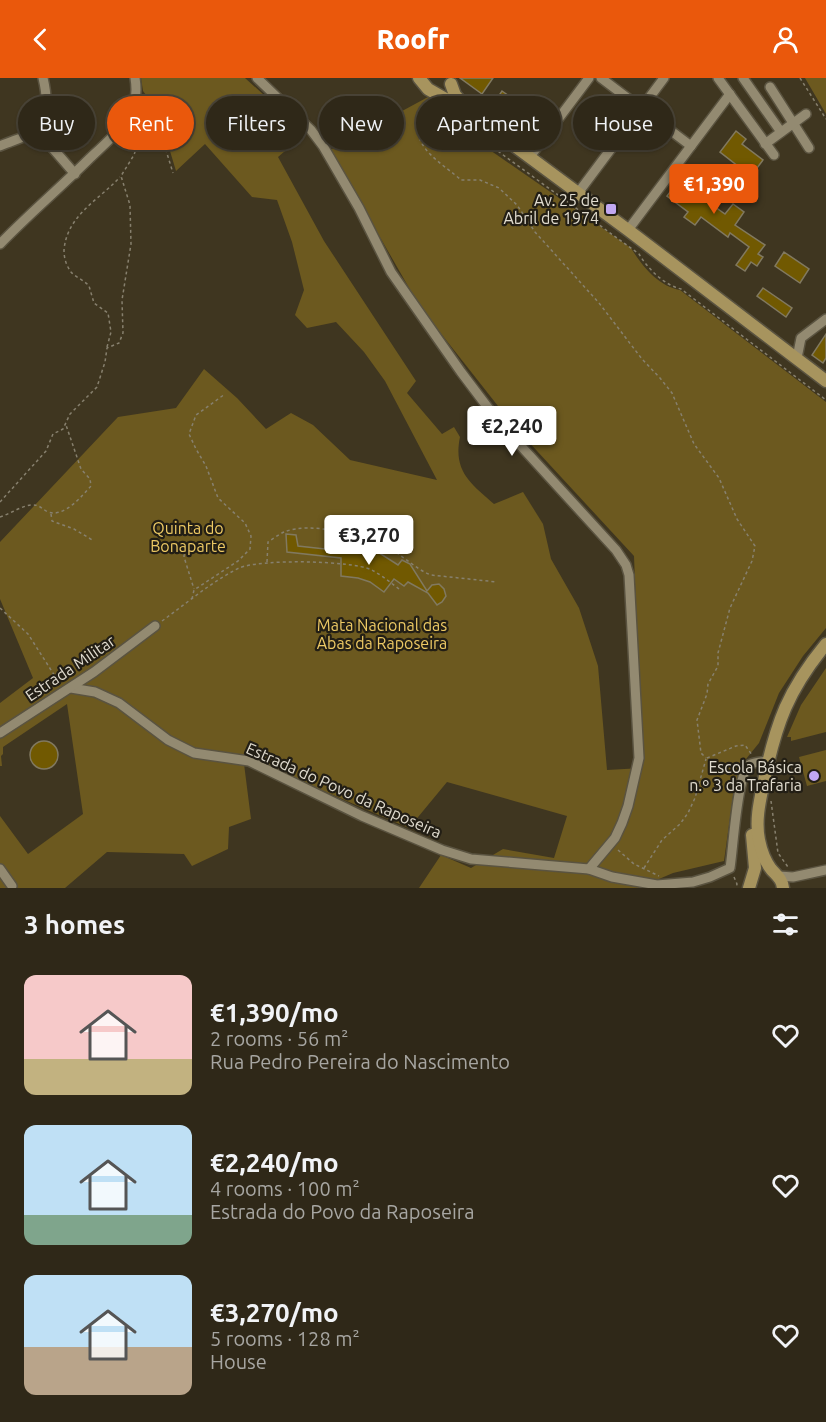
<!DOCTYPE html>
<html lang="en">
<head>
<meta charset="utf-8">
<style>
	:root { --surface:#2f2818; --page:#3b3425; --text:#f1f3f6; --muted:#a7a6a2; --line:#4a4437; --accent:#ea580c }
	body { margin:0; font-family:Ubuntu,sans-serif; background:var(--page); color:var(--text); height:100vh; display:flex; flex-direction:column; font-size:22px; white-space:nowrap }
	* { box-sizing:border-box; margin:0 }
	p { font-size:20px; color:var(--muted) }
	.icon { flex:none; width:33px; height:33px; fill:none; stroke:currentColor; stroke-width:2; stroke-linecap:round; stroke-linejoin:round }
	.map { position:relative; height:810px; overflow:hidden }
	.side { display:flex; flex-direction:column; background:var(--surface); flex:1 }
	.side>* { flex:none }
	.banner { position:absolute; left:18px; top:18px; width:790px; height:54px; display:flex; gap:12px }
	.price { position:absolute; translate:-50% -51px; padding:0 14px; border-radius:6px; background:#fff; color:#222; font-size:20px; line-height:39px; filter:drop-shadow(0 2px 3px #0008) }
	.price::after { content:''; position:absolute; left:50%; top:36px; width:18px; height:14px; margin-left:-9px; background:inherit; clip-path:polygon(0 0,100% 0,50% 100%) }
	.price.current { background:var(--accent); color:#fff }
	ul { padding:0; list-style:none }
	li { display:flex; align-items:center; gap:18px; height:150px; padding:0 24px }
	li span { display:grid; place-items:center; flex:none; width:168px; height:120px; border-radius:12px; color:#555 }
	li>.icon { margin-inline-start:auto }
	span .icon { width:72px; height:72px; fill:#fffc; stroke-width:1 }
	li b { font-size:26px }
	h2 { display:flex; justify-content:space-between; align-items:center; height:72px; padding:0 24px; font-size:26px }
	.pill { padding:0 21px; border-radius:27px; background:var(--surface); box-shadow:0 2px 4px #0004,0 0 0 2px var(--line); font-size:21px; line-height:54px }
	.pill.current { background:var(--accent); color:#fff }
	header { display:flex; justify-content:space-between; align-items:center; height:78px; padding:0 24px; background:var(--accent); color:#fff; font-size:27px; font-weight:800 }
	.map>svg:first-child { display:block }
	.green { fill:#6c591f }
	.building { fill:#715901; stroke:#817960; stroke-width:1.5 }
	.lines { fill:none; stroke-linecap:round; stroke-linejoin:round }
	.minor-casing { stroke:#5a5340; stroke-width:12 }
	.major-casing { stroke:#5a5340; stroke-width:15 }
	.path { stroke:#87806e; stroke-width:1.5; stroke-dasharray:3 3; stroke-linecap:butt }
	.minor { stroke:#938a71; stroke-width:9 }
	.major { stroke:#a7945e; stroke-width:12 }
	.poi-dot { fill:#c2a8f2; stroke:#221e15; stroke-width:2 }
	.labels { text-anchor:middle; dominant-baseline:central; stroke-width:4.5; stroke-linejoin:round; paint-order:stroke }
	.poi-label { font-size:16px; fill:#e1dccf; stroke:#221e15; text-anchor:end }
	.park-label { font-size:16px; fill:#edc964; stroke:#221e15 }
	.street-label { font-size:16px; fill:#e1dccf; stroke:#221e15 }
</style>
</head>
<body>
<header><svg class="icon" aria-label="back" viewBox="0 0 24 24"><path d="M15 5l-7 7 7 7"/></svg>Roofr<svg class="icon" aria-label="person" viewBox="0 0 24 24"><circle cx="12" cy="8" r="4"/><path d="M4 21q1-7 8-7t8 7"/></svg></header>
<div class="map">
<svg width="826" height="810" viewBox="0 0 826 810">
	<rect width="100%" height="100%" fill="#3f3620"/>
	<g class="green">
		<path d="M141 0H245L306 55 278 79 324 163 416 303 407 315 442 356 454 349 460 359C453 393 470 405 494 426L523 414 543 446 551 481 579 530 598 588 607 692 642 690 634 478 513 347 420 229 330 72 428 19 443 32 441 38 631 170C642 188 658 208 680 212L826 324V550L803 578 779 615 759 665 746 681 733 718 724 783 673 795 638 810H419L441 777 471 790 503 771 554 780 567 738 447 704 409 750 243 678 251 741 229 749 228 771 192 788 184 776 107 774 65 810H0V738L28 776 83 736 67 626 3 669V676L1 678 2 688H0V625L33 600 0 521V464L118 339 176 330 204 291 237 320 266 351 291 335 313 347 350 382 437 402 385 303 364 274 336 244 307 250 295 237 304 212 292 164 277 122 252 119 205 66 176 93 158 33 143 13Z"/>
		<path d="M805 0H826V36Z"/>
		<path d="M826 590V654L791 663V659H787L801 627Z"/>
		<path d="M826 672V703L807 708 799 679Z"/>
	</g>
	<g class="building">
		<path d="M460 0H493L482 16Z"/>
		<path d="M502 13 519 25 512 37 494 25Z"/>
		<path d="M736 53 746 61 742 66 763 82 748 102 736 93 739 89 720 74Z"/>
		<path d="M688 90 700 98 695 104 716 120 711 126 725 136 733 126 744 134 735 147 765 167 758 176 763 179 757 188 751 184 745 193 736 187 749 169 730 155 728 159 701 139 695 147 684 139 688 134 667 118Z"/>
		<path d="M784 174 809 191 800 205 775 188Z"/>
		<path d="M763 210 792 230 786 239 757 218Z"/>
		<path d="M826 256V280L823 285 812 277Z"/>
		<path d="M286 456 296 457 298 468 334 472 336 463 353 467 354 462 368 464 374 469 373 471 398 487 402 482 410 486 427 513 432 507 439 506 444 511 446 518 442 524 437 527 428 515 408 504 404 508 394 501 384 514 370 504 358 500 341 498V480L287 474Z"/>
		<circle cx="44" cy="677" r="14"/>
	</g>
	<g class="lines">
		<g class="minor-casing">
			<g id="minor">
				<path d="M257 0 311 52 323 68 359 130 391 194 461 294 498 343 616 472 626 487 629 497 639 680 628 728 622 745 615 760 589 791"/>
				<path d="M601 0 691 68"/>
				<path d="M718 0 774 77"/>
				<path d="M743 0 781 54"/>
				<path d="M770 9 809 70"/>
				<path d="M36 51 75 96"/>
				<path d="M765 66 806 36"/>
				<path d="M0 68C9 64 19 61 28 57 50 46 48 21 43 0"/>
				<path d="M529 80 589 0"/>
				<path d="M578 115 664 0"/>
				<path d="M628 152 730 16"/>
				<path d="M0 166C29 136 61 109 90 80 104 67 121 52 130 36 136 25 137 12 135 0"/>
				<path d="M797 280 801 260 826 241"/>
				<path d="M71 610 95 614 119 625 168 662 194 675 249 683 362 738 442 772 471 781 589 791 612 799 657 807 693 804 710 799 730 790C733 772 737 697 749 687 753 684 762 684 768 683"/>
				<path d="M0 655 94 594 155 548"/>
				<path d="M0 791 12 808"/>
				<path d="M779 798 793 799 826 792"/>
			</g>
		</g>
		<g class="major-casing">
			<g id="major">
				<path d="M419 0 428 11 470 35 628 152 826 303"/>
				<path d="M451 6 455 17 464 27"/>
				<path d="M749 810 755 790 752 757"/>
				<path d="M783 810C782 801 777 798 771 791 765 783 761 772 759 762 755 742 760 722 764 703 776 645 788 612 826 566"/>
			</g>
		</g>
		<g class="path">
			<path d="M800 0 826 41"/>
			<path d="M144 22 161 56 173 95"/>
			<path d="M443 33 420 44C410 69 446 88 461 102H480L499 110 517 127 535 154 599 225 642 281 660 300 672 315 694 366 719 400 737 441 755 468 752 483 730 530 718 575V588L708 606 707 616 697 642 701 675 706 680"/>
			<path d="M449 34 447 36 639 176C648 191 664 207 681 211L826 322"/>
			<path d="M107 269 111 254 108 235 94 225 89 208C84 202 75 199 71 194 66 187 64 180 64 172 67 137 99 122 120 99"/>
			<path d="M0 424 46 373 53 356 63 351 70 336 97 309 105 284 107 270 119 265 123 255 122 222 131 166 130 127 121 98 134 77 146 39 149 33"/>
			<path d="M51 436 52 443 74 451 94 463"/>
			<path d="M0 439C10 436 21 428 31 427 39 426 42 431 48 434 64 440 82 418 91 408L90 401 81 391 66 347"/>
			<path d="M185 464 184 479 194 511"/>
			<path d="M267 484 268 464C273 461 279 456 284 454 310 443 363 457 388 470 403 477 415 491 431 497L497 504"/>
			<path d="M192 521 194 512 238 483 250 471 251 458 245 445 218 420 206 388 196 371 189 356 196 337 225 316"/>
			<path d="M0 530 28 556 60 606"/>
			<path d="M162 543C187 525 211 504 239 490 260 481 350 482 372 492 381 497 390 504 399 511"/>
			<path d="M707 680 736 668 745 667 752 677"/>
			<path d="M771 723 778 775 788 789"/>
			<path d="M618 772 634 786 659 798"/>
			<path d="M644 790 662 762 680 746 688 735 695 720 706 681"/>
			<path d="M734 799 737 806 736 810"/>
		</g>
		<use href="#minor" class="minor"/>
		<use href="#major" class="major"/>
	</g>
	<g class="poi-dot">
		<rect x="605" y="125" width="12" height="12" rx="3"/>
		<circle cx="814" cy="698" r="6"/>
	</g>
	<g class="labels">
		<g class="poi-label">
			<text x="599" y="122">Av. 25 de<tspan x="599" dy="18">Abril de 1974</tspan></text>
			<text x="802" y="689">Escola Básica<tspan x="802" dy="18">n.º 3 da Trafaria</tspan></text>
		</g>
		<g class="park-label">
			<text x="188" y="450">Quinta do<tspan x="188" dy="18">Bonaparte</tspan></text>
			<text x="382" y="547">Mata Nacional das<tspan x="382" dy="18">Abas da Raposeira</tspan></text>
		</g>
		<g class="street-label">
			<text transform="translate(70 590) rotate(-34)">Estrada Militar</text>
			<text transform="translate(344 712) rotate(24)">Estrada do Povo da Raposeira</text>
		</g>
	</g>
</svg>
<b class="price current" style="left:714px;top:137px">€1,390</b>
<b class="price" style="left:512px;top:379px">€2,240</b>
<b class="price" style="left:369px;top:488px">€3,270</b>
<div class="banner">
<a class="pill">Buy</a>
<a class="pill current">Rent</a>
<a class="pill">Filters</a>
<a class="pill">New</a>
<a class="pill">Apartment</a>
<a class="pill">House</a>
</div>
</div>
<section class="side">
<h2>3 homes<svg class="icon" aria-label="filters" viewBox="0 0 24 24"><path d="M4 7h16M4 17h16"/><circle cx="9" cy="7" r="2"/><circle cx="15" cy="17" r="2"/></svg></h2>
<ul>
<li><span style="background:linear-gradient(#f6c9c9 70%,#c2b280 0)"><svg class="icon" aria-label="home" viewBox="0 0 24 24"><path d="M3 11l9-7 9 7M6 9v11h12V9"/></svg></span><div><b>€1,390/mo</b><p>2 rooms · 56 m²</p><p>Rua Pedro Pereira do Nascimento</p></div><svg class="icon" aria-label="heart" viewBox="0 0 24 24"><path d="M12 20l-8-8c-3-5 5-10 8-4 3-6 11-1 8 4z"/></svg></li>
<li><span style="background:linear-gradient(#bfe0f5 75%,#7fa58c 0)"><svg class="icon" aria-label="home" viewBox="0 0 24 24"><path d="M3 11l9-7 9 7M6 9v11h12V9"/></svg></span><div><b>€2,240/mo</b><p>4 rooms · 100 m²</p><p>Estrada do Povo da Raposeira</p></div><svg class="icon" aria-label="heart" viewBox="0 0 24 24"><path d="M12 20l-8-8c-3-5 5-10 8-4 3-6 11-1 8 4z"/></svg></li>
<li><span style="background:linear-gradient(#bfe0f5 60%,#b9a48a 0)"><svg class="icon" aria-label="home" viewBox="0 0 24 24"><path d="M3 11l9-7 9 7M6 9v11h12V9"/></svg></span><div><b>€3,270/mo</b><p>5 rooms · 128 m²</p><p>House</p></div><svg class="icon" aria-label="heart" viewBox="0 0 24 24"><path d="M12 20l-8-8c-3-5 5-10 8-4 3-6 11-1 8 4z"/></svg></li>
</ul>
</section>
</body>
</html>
